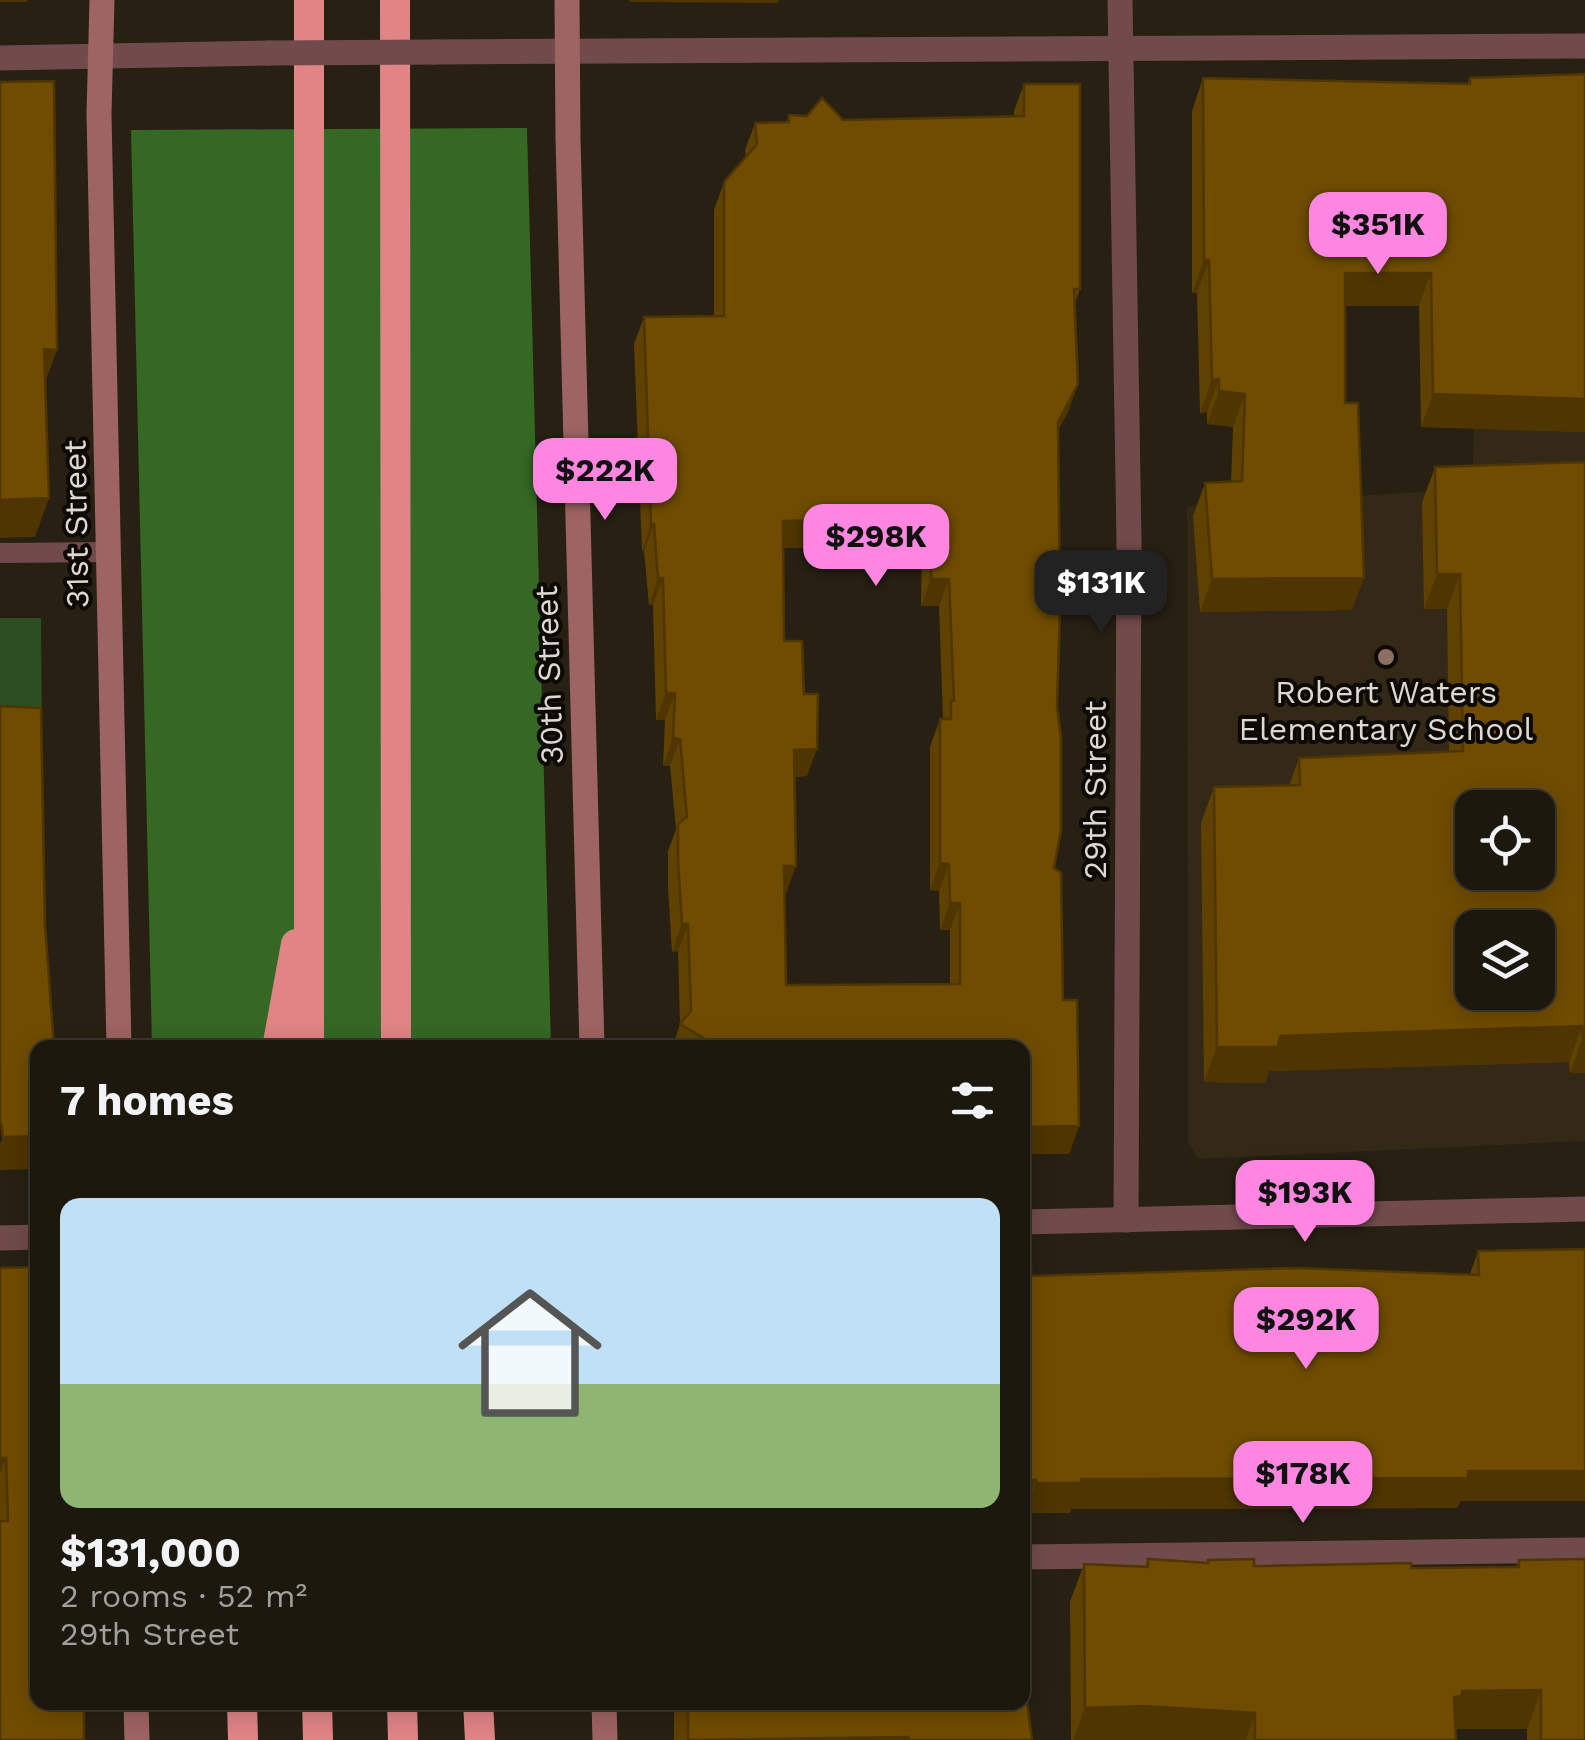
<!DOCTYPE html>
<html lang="en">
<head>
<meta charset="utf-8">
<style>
	:root { --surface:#1d180e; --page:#2a251c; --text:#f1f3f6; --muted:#a0a09e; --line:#3b372e; --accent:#fd86e1 }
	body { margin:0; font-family:"Work Sans",sans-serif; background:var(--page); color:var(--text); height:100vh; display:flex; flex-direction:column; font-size:38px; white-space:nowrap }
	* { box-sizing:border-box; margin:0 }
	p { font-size:32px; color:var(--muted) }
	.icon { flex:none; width:55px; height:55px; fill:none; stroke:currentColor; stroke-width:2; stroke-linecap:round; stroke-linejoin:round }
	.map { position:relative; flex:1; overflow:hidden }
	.sheet { position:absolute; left:30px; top:1040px; width:1000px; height:670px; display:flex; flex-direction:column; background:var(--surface); border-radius:20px; box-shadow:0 5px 25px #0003,0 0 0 2px var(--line) }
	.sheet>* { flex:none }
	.tools { position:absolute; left:1455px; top:790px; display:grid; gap:20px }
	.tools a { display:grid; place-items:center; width:100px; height:100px; border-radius:20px; background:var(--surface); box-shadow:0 5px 25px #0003,0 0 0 2px var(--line); font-size:50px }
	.price { position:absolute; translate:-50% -85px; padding:0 22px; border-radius:20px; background:var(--accent); color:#111; font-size:32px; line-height:65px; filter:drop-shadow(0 2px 5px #0008) }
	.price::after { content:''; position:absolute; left:50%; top:60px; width:30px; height:22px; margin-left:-15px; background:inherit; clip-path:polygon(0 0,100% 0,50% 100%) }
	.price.on { background:#222; color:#fff }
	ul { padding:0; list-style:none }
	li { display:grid; align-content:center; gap:20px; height:530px; padding:0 30px }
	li+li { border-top:2px solid var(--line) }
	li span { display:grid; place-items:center; height:310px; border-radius:20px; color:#555 }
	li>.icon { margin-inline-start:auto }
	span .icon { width:180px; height:180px; fill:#fffc; stroke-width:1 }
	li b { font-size:42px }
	h2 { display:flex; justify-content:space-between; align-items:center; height:120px; padding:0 30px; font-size:42px }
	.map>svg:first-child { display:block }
	.built { fill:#342816; fill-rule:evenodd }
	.green { fill:#2c4e21 }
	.forest { fill:#346823 }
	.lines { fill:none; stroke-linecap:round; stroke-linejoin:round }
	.service { stroke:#714b4c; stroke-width:20 }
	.minor { stroke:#714b4c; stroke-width:25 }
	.tertiary { stroke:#714b4c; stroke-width:25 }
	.secondary { stroke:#9e6363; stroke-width:25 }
	.motorway { stroke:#e18486; stroke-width:30 }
	.minor-bridge { stroke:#714b4c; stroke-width:25 }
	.wall { fill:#5f4101; fill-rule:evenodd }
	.shaded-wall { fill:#4e3501 }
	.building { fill:#6f4c01; stroke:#4e3501; stroke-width:2.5; fill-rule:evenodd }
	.education-dot { fill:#8d6e63; stroke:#0d0a05; stroke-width:4 }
	.labels { text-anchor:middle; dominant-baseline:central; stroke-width:8; stroke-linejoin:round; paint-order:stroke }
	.street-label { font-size:32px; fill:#ddd8d0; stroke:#0d0a05 }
	.poi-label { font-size:32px; fill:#ddd8d0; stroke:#0d0a05 }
</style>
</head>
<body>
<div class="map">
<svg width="1585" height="1740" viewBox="0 0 1585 1740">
	<rect width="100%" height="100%" fill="#272013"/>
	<path class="built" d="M1585 416V1141L1198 1159 1188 1142 1187 506 1472 489 1474 420ZM1472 808H1538V872H1472ZM1472 928H1538V992H1472Z"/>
	<path class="green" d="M0 618H41L42 732H0Z"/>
	<path class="forest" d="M527 128 551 1047H152L131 130Z"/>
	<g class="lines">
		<path class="service" d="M0 553 109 552"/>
		<g class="minor">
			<path d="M1120 0 1129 541 1126 1220"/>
			<path d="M435 52 1585 46"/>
			<path d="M0 58 269 53"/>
			<path d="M1022 1557 1585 1550"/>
		</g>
		<g class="tertiary">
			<path d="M1022 1222 1585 1209"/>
			<path d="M0 1238 38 1237"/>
		</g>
		<g class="secondary">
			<path d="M102 0 99 114 119 1048"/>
			<path d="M567 0 568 139 592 1048"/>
			<path d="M136 1702 137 1740"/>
			<path d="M604 1702 605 1740"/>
		</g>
		<g class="motorway">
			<path d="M395 0 396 1048"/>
			<path d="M277 1048 296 944"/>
			<path d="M309 1048V0"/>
			<path d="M242 1702 243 1740"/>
			<path d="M317 1702 318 1740"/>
			<path d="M402 1702 403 1740"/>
			<path d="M478 1702 480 1740"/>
		</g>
		<path class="minor-bridge" d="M269 53 435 52"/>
	</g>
	<g class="wall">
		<path d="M1585 74V432L1421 427 1419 306H1345V403L1352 610 1200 612 1193 516 1205 483 1231 482 1233 427 1207 424V412L1200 413 1197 293H1192V111L1203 78 1467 84 1470 78Z"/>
		<path d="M1024 84 1080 289 1075 303 1068 412 1058 430 1057 707 1054 868 1063 1000 1079 1126 1069 1154H1022V1048H672L680 1024 678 951 672 952 668 888V851L676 829 670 766H663L665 720H656L653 605H649L644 551H642L634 344 644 317 714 316V210L724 182 746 157 745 150 755 123 787 122 789 115 843 120 1014 117V111ZM836 538H922L921 606H939L943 719H940L930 747V890L939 891 940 930H950V984L786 985 784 893H786L794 777 807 776 784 641 783 548 832 547Z"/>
		<path d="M1585 462V1073H1570L1569 1062 1269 1071 1265 1083 1204 1082 1201 823 1214 787 1289 786 1299 758 1449 752 1447 609H1424L1422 502 1435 467Z"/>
		<path d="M1585 1249 1457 1508 1071 1509 1070 1513H1025V1510H1022V1268L1031 1276 1470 1274 1478 1251Z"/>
		<path d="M0 1268 84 1740H0Z"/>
		<path d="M1148 1559 1207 1563 1208 1560 1254 1566 1411 1568 1516 1567 1519 1560 1585 1740H1527V1729H1455L1456 1740H1071L1070 1602 1084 1564 1145 1566Z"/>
		<path d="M674 1702H1022L1032 1740H674Z"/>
	</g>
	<g class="shaded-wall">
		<rect x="0" y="0" width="27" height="2"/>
		<path d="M630 0H779L778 3 629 2Z"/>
		<path d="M1204 260H1209L1197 293H1192Z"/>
		<path d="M1345 273H1431L1419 306H1334Z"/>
		<path d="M44 349 57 350 43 388Z"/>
		<path d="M1219 379 1207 412 1200 413 1212 380Z"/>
		<path d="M1078 384 1068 412 1048 449 1058 422Z"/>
		<path d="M1219 391 1245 394 1233 427 1207 424Z"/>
		<path d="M1433 394 1585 399V432L1421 427Z"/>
		<path d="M49 498 35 537 0 538V500Z"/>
		<path d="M842 511H932L922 538H836L832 547 773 548 783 521Z"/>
		<path d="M651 524H654L644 551H642Z"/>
		<path d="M1437 574H1460L1447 609H1424Z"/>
		<path d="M658 578H663L653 605H649Z"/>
		<path d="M1364 578 1352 610 1200 612 1212 579Z"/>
		<path d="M931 579H949L939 606H921Z"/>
		<path d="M666 693H675L665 720H656Z"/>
		<path d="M673 738 680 739 670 766H663Z"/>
		<path d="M817 749 807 776 784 777 794 750Z"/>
		<path d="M940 863 949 864 939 891 930 890Z"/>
		<path d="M784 866H796L786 893H774Z"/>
		<path d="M950 903H960L950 930H940Z"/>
		<path d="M682 924H688L678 951 672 952Z"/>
		<path d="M1582 1026 1569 1062 1269 1071 1265 1083 1204 1082 1217 1047 1280 1036Z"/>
		<path d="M1583 1037H1585V1073H1570Z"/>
		<path d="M1079 1126 1069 1154H1022V1127Z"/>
		<path d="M38 1136V1169L0 1170V1144L3 1137Z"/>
		<path d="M0 1458H6L0 1473Z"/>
		<path d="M1468 1471H1585V1501H1460L1457 1508 1071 1509 1070 1513H1025L1036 1483 1081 1479Z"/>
		<path d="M1022 1479 1036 1480 1025 1510H1022Z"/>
		<path d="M1541 1690 1527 1729H1450L1454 1697 1462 1691Z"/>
		<path d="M1143 1706 1255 1713 1246 1740H1073L1085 1708Z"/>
		<path d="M909 1737 908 1740H709Z"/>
	</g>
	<g class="building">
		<path d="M1585 74V399L1433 394 1431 273H1345V403H1358L1364 578 1212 579 1205 483 1242 481 1245 394 1219 391V379L1212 380 1209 260H1204L1203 78 1470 84V78Z"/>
		<path d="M54 81 57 350 44 349 49 498 0 500V82Z"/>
		<path d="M1024 84H1080V289H1074L1078 384 1058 422 1060 610 1057 707 1061 737V830L1054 868 1061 873 1063 1000H1077L1079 1126 1022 1127V1048H712L715 1045 680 1024 691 1011 688 924H682L678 861V824L687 817 680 739 673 738 675 693H666L663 578H658L654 524H651L644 317 724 316V182L757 144 755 123 789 122V115L807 116 822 98 843 120 1024 116ZM842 511H932L931 579H949L954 701H951V719H940V863L949 864 950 903H960V984L786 985 784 866H796L794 750 817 749 818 694H804L802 641H784L783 521 842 520Z"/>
		<path d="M1585 462V1037H1583L1582 1026 1280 1036 1278 1047H1217L1214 787 1300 785 1299 758 1463 751 1460 574H1437L1435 467ZM1472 808H1538V872H1472ZM1472 928H1538V992H1472Z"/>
		<path d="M0 706 41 708 45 925 54 1046 65 1045V1048H38V1136L3 1137 1 1122H0Z"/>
		<path d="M1585 1249V1471H1468V1478L1081 1479V1483H1036V1480L1022 1479V1268L1031 1267V1276L1295 1268 1479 1275 1478 1251Z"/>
		<path d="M38 1267V1702H84V1740H0V1521H8L6 1458H0V1268Z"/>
		<path d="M1148 1559 1208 1563V1560L1254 1559V1566L1411 1563V1568L1519 1567V1560L1585 1559V1740H1541V1690L1462 1691V1696L1454 1697 1456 1740H1255V1713L1143 1706 1085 1708 1084 1564 1148 1567Z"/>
		<path d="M1022 1663 1032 1740H909V1737L688 1740V1702H1022Z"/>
	</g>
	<circle class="education-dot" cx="1386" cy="657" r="10"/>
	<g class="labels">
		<g class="street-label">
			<text transform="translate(76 524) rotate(-91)">31st Street</text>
			<text transform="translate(549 675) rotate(-92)">30th Street</text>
			<text transform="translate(1095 790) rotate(-90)">29th Street</text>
		</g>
		<g class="poi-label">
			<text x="1386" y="692">Robert Waters<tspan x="1386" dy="37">Elementary School</tspan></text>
		</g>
	</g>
</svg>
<div class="tools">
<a><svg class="icon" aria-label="locate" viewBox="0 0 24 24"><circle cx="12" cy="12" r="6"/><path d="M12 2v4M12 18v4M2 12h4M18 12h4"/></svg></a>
<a><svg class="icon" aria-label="layers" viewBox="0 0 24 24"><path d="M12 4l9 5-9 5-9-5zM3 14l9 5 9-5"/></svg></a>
</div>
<b class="price" style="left:1378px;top:277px">$351K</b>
<b class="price" style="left:605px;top:523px">$222K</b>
<b class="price" style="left:876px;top:589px">$298K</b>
<b class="price on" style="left:1101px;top:635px">$131K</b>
<b class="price" style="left:1305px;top:1245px">$193K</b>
<b class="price" style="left:1306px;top:1372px">$292K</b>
<b class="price" style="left:1303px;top:1526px">$178K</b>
<section class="sheet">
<h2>7 homes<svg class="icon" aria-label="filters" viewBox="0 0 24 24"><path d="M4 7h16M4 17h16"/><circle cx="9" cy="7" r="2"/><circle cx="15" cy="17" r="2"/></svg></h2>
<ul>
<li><span style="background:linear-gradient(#bfe0f5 60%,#8fb573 0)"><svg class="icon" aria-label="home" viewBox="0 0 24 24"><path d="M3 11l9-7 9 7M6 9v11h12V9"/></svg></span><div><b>$131,000</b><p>2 rooms · 52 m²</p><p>29th Street</p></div></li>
</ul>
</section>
</div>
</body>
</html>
